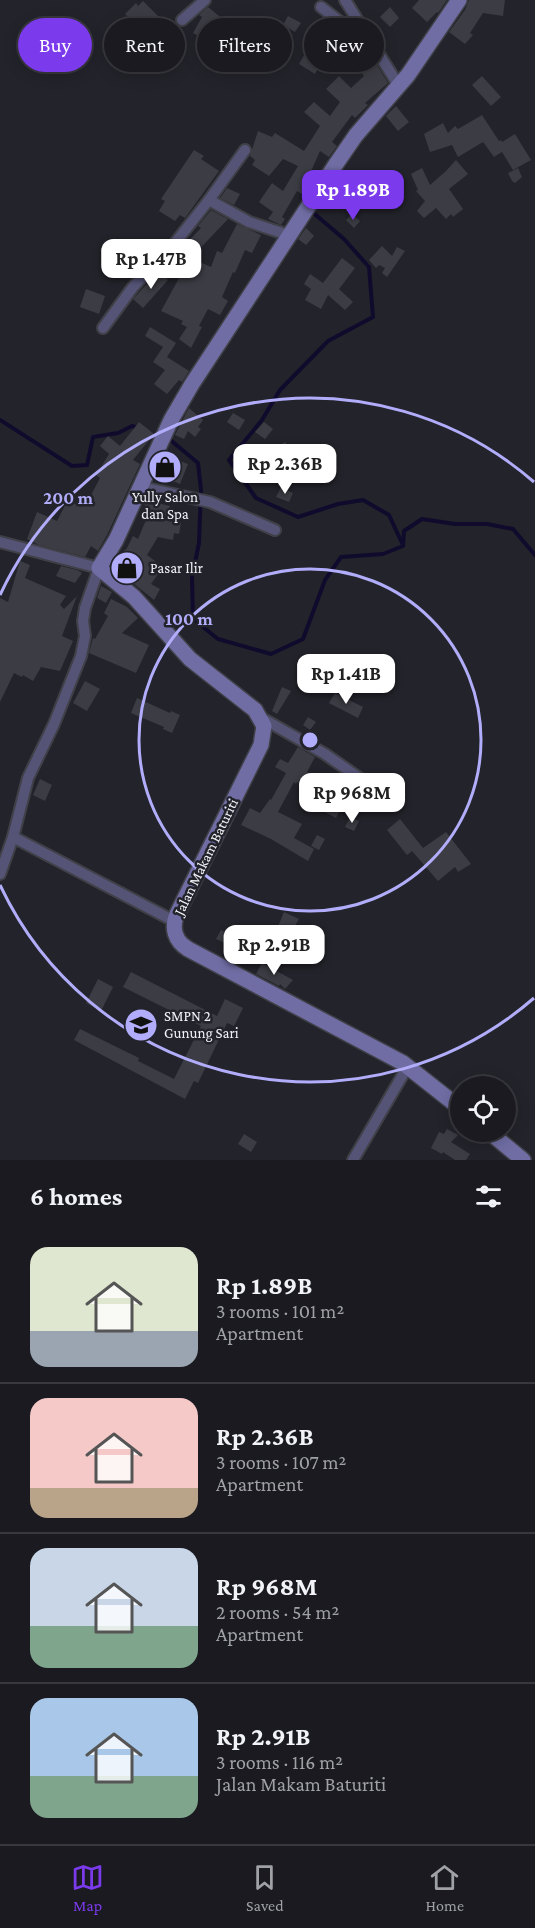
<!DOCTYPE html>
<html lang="en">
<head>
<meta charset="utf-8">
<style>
	:root { --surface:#1a1a20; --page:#232329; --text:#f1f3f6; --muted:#9fa1a5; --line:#38383e; --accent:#7c3aed }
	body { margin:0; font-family:"Crimson Pro",serif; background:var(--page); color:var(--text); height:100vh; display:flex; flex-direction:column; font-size:22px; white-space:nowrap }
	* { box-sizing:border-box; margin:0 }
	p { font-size:20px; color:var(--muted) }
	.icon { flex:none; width:33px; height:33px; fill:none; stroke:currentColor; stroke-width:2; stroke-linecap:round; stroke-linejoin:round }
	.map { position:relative; height:1160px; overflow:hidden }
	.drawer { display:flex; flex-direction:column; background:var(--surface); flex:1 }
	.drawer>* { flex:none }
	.top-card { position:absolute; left:18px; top:18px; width:500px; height:54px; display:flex; gap:12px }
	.buttons { position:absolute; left:450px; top:1076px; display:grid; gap:12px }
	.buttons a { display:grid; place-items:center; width:66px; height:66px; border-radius:50%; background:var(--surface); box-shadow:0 3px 15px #0003,0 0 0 2px var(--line); font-size:30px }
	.price { position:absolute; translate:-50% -51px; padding:0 14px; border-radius:12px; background:#fff; color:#222; font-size:20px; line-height:39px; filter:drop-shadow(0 2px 3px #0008) }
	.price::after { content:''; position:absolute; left:50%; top:36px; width:18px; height:14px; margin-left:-9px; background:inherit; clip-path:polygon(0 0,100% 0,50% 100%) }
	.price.selected { background:var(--accent); color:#fff }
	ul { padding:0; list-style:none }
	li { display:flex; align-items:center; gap:18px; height:150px; padding:0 30px }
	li+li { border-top:2px solid var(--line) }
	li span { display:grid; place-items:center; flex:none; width:168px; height:120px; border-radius:18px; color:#555 }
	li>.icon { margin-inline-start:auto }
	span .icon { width:72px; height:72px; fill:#fffc; stroke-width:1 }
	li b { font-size:26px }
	h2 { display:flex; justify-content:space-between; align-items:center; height:72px; padding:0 30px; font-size:26px }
	.chip { padding:0 21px; border-radius:27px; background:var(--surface); box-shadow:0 3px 15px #0003,0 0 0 2px var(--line); font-size:21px; line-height:54px }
	.chip.selected { background:var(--accent); color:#fff }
	.dock { display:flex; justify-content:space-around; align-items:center; height:84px; border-top:2px solid var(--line); background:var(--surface); font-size:16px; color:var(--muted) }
	.dock a { display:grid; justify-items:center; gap:3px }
	.dock .selected { color:var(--accent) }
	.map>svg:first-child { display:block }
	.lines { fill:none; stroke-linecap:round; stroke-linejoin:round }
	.stream { stroke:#100b2c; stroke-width:4 }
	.building { fill:#3c3c44 }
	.street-casing { stroke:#404048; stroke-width:14 }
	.secondary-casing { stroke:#404048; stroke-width:18 }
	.street { stroke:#555476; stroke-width:10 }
	.secondary { stroke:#706da4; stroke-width:15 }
	.ring { fill:none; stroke:#b1adfa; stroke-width:3 }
	.labels { text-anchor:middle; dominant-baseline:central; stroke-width:5; stroke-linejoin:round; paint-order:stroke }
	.poi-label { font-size:15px; fill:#f1f2f7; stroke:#23232b; text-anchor:start }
	.street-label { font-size:15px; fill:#f1f2f7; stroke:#23232b }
	.centre { fill:#b1adfa; stroke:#23232b; stroke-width:3 }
	.ring-label { font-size:18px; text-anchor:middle; font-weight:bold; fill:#b1adfa; stroke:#23232b; stroke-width:5; stroke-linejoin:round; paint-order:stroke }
</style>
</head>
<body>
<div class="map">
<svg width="535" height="1160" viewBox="0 0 535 1160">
	<rect width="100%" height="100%" fill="#23232b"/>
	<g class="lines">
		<g class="stream">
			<path d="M310 210 344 239 369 267 373 317 328 341 280 390 262 420 229 460 256 498 298 517 338 504 363 500 389 515 402 543"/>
			<path d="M0 420 72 466 87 465 93 437 118 433 132 426 138 428"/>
			<path d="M168 438 198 463 201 490 199 543 192 577 193 619 218 639 271 654 303 639 325 580 341 557 383 554 403 546 404 531 422 519 455 524H487L513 529 535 555"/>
		</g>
	</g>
	<g class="building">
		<path d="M419 0H447L438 13 437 12 427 22 412 8Z"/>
		<path d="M469 0H505L503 16 483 13 470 33 473 35 465 44 449 32 465 10Z"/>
		<path d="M143 1 159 17 154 22 156 24 145 34 125 14 136 3 138 6Z"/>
		<path d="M208 7 224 20 214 32 209 42 193 33 202 17 199 15Z"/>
		<path d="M390 7 399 18 390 27 380 17Z"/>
		<path d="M288 16 301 23 295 32 283 25Z"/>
		<path d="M343 37 346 41 342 45 348 53 340 59 335 52 319 66 315 74 299 64 307 50 314 54 323 45 327 48Z"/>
		<path d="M377 65 388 83 365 103 368 105 355 118 352 115 332 142 337 146 329 157 320 151 308 178 311 180 302 194 297 191 282 217 285 219 281 225 268 219 273 212 259 202 272 183 283 191 298 166 283 159 269 176 252 165 255 160 250 156 258 131 272 137 275 133 304 151 320 126 304 112 314 102 330 116 340 102 326 89 339 76 351 88 364 76 361 72 368 66Z"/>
		<path d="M482 76 501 97 491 106 472 85Z"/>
		<path d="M396 106 409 122 398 131 386 116Z"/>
		<path d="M482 115 499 141 501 140 502 142 515 134 531 160 513 170 502 152 494 157 483 142 458 157 452 145 430 152 424 134 443 123 448 133 455 126 458 129Z"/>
		<path d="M194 150 204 156 201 159 219 171 185 218 180 215 175 221 159 211 165 201 161 199Z"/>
		<path d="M456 160 468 174 449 189 463 209 453 217 451 214 446 219 436 208 424 218 417 211 425 201 416 191 418 190 411 174 422 168 430 185 446 171Z"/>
		<path d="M518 168 522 177 515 183 512 181 508 173Z"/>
		<path d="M227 188 240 194 234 205 220 198Z"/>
		<path d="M211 210 228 219 191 258 211 267 217 251 222 253 237 224 261 235 252 253 245 250 235 273 233 272 222 297 228 301 220 315 208 309 199 326 202 327 191 348 179 339 187 327 181 324 183 321 161 311 184 269 182 268 184 264 182 266 173 257 201 228 198 226Z"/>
		<path d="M352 214 360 221 354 228 346 220Z"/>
		<path d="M306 228 314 236 306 245 298 239Z"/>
		<path d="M382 246 392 256 397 247 405 251 387 277 382 273 385 268 379 265 376 268 369 260Z"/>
		<path d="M122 248 139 259 132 269 115 258Z"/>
		<path d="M342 258 355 268 339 289 353 302 345 310 328 295 321 309 305 300 311 289 304 284 310 274 323 283Z"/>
		<path d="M159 271 168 280 143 308 133 299Z"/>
		<path d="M86 289 105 296 99 314 80 307Z"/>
		<path d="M150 327 176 343 167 357 189 371 182 382 179 380 167 394 154 384 165 370 153 362 163 347 145 336Z"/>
		<path d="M189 408 203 420 198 427 201 429 195 437 188 431 184 439 175 435Z"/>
		<path d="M233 413 245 420 239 430 227 422Z"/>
		<path d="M139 422 154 434 133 460 140 464 107 535 98 551 91 546 85 557 39 545 27 539 37 512 57 521 68 500 81 507 87 497 89 499 100 478 96 475 109 454 100 446 108 436 120 446Z"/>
		<path d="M264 422 273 429 265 439 255 432Z"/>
		<path d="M285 442 291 450 283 455 278 447Z"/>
		<path d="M169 457 188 464 180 484 161 476Z"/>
		<path d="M281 487 293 493 289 502 276 497Z"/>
		<path d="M145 500 170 506 168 513H180V523H181L179 534 174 533 173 540 158 537 147 555 163 567 151 584 160 589 154 600 112 566 117 558 127 548 133 536 138 539 146 520 143 519 148 508 143 504Z"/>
		<path d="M20 561 30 565 25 578 66 596 60 605 64 609 77 596 62 636 73 641 60 671 41 667 33 681 23 675 22 677 14 673 0 702V598L8 602Z"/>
		<path d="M61 566 77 570 82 573 75 583 56 576Z"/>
		<path d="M101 586 112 592 106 603 97 598Z"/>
		<path d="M111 599 127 607 138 618 122 633 149 645 136 673 89 653 93 638 95 639 108 616 104 613Z"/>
		<path d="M85 681 100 689 87 711 73 703Z"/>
		<path d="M282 687 291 691 277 714 272 711Z"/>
		<path d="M335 693 363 707 358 718 329 703Z"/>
		<path d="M137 698 170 713 171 711 180 715 172 733 163 729 164 727 131 713Z"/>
		<path d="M308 717 316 722 310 730 303 725Z"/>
		<path d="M298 747 315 757 307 772 348 793 336 818 323 811 330 798 297 782 296 784 294 782 278 812 302 824 294 838 314 849 308 861 271 839 241 825 250 808 260 813 270 799 271 800 286 773 275 767 280 759 288 763Z"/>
		<path d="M384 774 399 785 406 795 394 803 378 782Z"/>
		<path d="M40 779 52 785 45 801 33 795Z"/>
		<path d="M350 817 359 821 354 831 345 827Z"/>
		<path d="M400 819 423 848 446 832 471 864 458 872 455 867 438 881 412 851 407 855 387 830Z"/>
		<path d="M317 835 325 839 319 850 311 846Z"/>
		<path d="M284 912 299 919 279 952 264 943 274 927 277 929Z"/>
		<path d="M221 930 229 934 225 943 216 939Z"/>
		<path d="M262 963 293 980 285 989 280 984 279 986 256 974Z"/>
		<path d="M131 972 217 1016 225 999 243 1008 234 1026 227 1023 198 1083 194 1081 185 1099 74 1040 80 1029 139 1058 138 1061 174 1079 201 1026 123 987Z"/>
		<path d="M98 979 113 987 101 1011 86 1003Z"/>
		<path d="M447 1129 458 1135 451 1142 470 1154 466 1160H455L443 1152 442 1154 431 1148 439 1132 444 1134Z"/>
		<path d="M244 1134 257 1142 251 1152 238 1144Z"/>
	</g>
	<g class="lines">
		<g class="street-casing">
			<g id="street">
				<path d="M345 0 399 86"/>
				<path d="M321 7 343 24 366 58 371 59 379 57"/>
				<path d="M182 20 205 0"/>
				<path d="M209 200 245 150"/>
				<path d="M103 328 133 287 175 243 209 200 249 222 288 235"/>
				<path d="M141 487 210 502 275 530"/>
				<path d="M0 542 99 568 85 608 83 621 85 636 81 656 54 724 28 778 13 837 0 874"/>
				<path d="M260 717 325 754 375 789"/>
				<path d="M13 837 174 921"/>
				<path d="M353 1160 408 1066"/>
			</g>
		</g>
		<g class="secondary-casing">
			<g id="secondary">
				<path d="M459 0 408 75 356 135 336 164 192 384 171 420 116 540 99 568 134 597 190 659 255 710 264 726 261 745 177 914C171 928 175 941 188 949L403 1063 460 1108"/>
				<path d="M488 1131 523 1160"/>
			</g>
		</g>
		<use href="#street" class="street"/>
		<use href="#secondary" class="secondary"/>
	</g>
	<g class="ring">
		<circle cx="310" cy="740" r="171"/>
		<path d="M534 998A342 342 0 0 1 0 885M0 595A342 342 0 0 1 534 482"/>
	</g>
	<defs>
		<g id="shop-disc" transform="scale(1.725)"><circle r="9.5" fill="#b1adfa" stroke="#23232b"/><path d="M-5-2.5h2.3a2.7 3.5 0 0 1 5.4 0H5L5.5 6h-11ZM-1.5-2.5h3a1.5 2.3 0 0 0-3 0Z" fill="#111"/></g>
		<g id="school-disc" transform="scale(1.725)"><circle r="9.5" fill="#b1adfa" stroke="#23232b"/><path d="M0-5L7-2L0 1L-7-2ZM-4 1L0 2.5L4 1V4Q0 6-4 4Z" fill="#111"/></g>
	</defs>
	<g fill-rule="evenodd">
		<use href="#shop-disc" x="165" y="467"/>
		<use href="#shop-disc" x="127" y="568"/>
		<use href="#school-disc" x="141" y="1025"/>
	</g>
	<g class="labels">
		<g class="poi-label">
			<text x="165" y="497" text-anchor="middle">Yully Salon<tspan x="165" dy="17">dan Spa</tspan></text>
			<text x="150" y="568">Pasar Ilir</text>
			<text x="164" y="1016">SMPN 2<tspan x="164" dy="17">Gunung Sari</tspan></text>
		</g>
		<g class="street-label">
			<text transform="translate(206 857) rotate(-64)">Jalan Makam Baturiti</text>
		</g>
	</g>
	<circle cx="310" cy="740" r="9" class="centre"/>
	<g class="ring-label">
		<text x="68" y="504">200 m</text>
		<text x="189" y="625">100 m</text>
	</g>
</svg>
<div class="buttons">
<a><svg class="icon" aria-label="locate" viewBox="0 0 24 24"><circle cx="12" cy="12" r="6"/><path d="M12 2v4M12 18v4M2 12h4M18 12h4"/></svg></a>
</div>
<b class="price selected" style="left:353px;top:221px">Rp 1.89B</b>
<b class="price" style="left:151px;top:290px">Rp 1.47B</b>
<b class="price" style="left:285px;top:495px">Rp 2.36B</b>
<b class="price" style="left:346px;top:705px">Rp 1.41B</b>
<b class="price" style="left:352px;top:824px">Rp 968M</b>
<b class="price" style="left:274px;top:976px">Rp 2.91B</b>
<div class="top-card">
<a class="chip selected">Buy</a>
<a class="chip">Rent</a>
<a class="chip">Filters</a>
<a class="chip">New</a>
</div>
</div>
<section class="drawer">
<h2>6 homes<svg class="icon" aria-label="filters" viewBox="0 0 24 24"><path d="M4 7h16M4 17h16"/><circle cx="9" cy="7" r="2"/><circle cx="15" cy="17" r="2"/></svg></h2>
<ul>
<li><span style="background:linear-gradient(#dfe7d0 70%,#9aa5b1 0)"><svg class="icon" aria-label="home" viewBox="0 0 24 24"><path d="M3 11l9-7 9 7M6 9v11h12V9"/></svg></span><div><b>Rp 1.89B</b><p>3 rooms · 101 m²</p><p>Apartment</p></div></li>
<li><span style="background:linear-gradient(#f6c9c9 75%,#b9a48a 0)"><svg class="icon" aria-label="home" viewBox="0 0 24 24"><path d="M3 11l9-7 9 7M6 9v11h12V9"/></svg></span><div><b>Rp 2.36B</b><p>3 rooms · 107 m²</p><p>Apartment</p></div></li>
<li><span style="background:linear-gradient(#c9d6e8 65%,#7fa58c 0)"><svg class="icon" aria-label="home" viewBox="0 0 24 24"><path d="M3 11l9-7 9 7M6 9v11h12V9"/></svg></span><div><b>Rp 968M</b><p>2 rooms · 54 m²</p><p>Apartment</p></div></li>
<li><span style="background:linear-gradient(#a9c7e8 65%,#7fa58c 0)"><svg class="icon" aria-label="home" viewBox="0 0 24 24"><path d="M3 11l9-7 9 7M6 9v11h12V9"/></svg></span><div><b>Rp 2.91B</b><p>3 rooms · 116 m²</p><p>Jalan Makam Baturiti</p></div></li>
</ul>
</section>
<nav class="dock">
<a class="selected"><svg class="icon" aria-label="map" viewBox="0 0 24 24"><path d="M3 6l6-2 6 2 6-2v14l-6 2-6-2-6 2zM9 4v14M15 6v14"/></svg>Map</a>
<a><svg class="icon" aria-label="saved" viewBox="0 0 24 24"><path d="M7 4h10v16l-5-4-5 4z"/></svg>Saved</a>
<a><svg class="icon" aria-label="home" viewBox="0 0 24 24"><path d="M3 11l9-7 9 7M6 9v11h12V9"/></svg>Home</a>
</nav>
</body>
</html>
